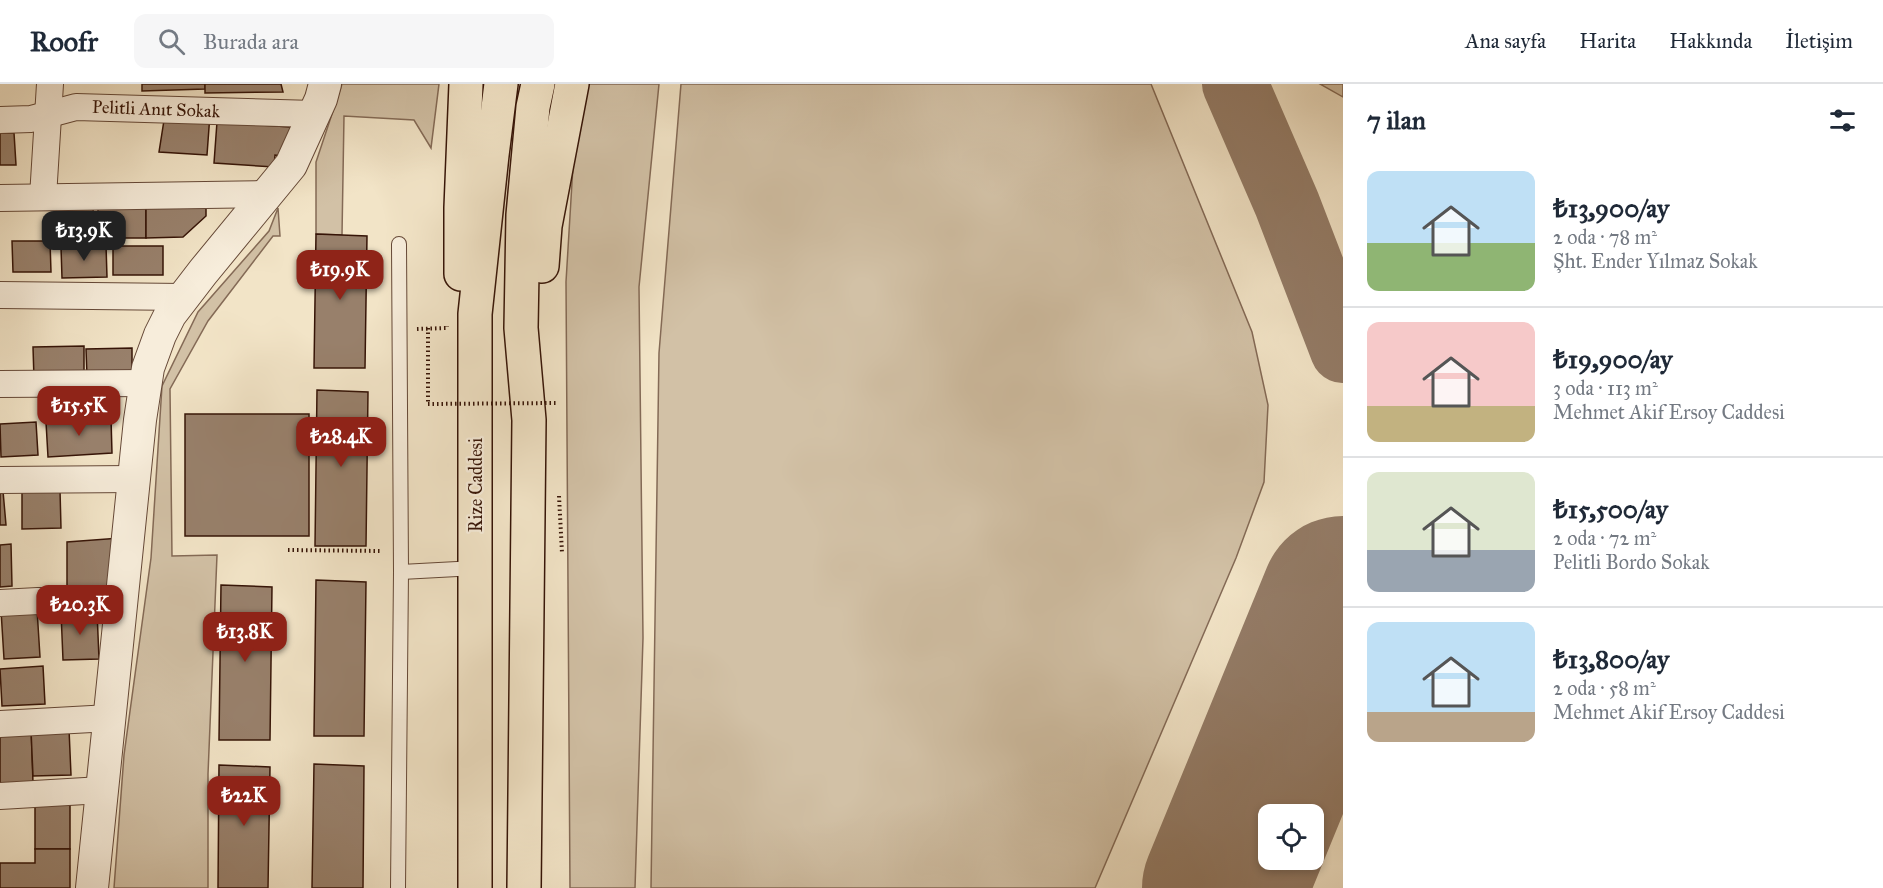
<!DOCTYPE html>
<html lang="tr">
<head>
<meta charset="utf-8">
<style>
	:root { --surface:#fff; --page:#f6f6f7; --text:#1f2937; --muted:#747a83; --line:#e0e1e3; --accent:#8f2418 }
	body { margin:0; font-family:"IM FELL Great Primer",serif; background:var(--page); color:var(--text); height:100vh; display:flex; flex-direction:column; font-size:22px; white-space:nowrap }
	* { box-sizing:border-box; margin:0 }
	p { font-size:20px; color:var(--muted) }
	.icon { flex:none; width:33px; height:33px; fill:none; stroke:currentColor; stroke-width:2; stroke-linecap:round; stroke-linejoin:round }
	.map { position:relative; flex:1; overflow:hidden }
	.sheet { display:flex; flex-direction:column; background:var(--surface); width:540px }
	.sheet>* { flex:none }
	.buttons { position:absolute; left:1258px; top:720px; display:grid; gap:12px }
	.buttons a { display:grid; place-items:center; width:66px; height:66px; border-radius:12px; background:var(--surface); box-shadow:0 3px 9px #0003; font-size:30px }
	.price { position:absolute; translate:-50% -51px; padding:0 14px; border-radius:12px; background:var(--accent); color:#fff; font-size:20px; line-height:39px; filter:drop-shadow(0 2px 3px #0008) }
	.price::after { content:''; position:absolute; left:50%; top:36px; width:18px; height:14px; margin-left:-9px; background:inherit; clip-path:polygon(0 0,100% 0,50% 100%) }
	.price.selected { background:#222; color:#fff }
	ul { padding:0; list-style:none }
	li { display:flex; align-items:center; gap:18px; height:150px; padding:0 24px }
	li+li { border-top:2px solid var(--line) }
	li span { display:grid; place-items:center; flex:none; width:168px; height:120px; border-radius:12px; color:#555 }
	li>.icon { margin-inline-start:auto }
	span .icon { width:72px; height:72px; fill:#fffc; stroke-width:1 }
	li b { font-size:26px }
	h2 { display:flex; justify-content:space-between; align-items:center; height:72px; padding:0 24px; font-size:26px }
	header { display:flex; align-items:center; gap:36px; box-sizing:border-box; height:84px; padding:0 30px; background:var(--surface); border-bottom:2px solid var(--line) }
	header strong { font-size:28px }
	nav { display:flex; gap:33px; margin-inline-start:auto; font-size:21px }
	.search { width:420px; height:54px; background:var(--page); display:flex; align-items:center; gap:15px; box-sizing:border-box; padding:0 21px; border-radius:12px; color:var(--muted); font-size:22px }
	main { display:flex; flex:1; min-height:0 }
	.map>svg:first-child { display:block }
	.green { fill:#d2c1a6; stroke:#846a56; stroke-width:1.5 }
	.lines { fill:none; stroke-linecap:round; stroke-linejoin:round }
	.taxiway { stroke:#947c67; stroke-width:66 }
	.runway { stroke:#947c67; stroke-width:164 }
	.building { fill:#98806b; stroke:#361407; stroke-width:1.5 }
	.service-casing { stroke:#654837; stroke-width:16 }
	.minor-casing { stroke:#654837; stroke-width:28 }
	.tertiary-casing { stroke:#654837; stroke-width:34 }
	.trunk-casing { stroke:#361407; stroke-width:36 }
	.path { stroke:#361407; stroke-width:4; stroke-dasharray:1.5 3; stroke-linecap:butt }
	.service { stroke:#f7eddb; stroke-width:14 }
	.minor { stroke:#f7eddb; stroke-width:26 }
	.tertiary { stroke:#f7eddb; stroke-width:32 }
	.trunk { stroke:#f2e4c7; stroke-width:33 }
	.path-bridge { stroke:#361407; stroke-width:4; stroke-dasharray:1.5 3; stroke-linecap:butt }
	.labels { text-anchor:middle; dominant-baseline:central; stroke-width:4.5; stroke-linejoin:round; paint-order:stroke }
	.street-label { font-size:18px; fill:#361407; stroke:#f7eddb }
</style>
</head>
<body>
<header>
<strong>Roofr</strong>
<div class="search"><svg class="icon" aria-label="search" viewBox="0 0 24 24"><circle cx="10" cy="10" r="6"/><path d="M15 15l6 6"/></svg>Burada ara</div>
<nav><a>Ana sayfa</a><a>Harita</a><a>Hakkında</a><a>İletişim</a></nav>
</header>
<main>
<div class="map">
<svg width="1343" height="804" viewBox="0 0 1343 804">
	<rect width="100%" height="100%" fill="#f2e4c7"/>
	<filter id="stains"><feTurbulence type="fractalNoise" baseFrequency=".00333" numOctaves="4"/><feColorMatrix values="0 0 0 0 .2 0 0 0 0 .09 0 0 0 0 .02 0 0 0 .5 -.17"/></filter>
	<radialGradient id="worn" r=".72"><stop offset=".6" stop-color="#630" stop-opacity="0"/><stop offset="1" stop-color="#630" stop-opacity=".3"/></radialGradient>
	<g class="green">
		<path d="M342 0H439L431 64 414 36 344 32 342 151 316 150V78Z"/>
		<path d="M583 0H659L639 203 643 554 635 804H570L566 198 573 82Z"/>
		<path d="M681 0H1151L1252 248 1268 321 1264 398 1236 474 1095 804H651L659 269Z"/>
		<path d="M1320 0H1343V13Z"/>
		<path d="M278 124 280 152H273L208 237 170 305 172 472 217 471 208 690V804H114L124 671 151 474 162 302 198 228 269 147Z"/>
	</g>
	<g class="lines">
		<path class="taxiway" d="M1235 0 1287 120 1343 266"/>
		<path class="runway" d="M1224 804 1343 514"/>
	</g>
	<g class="building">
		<path d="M142 0H205V5L142 7Z"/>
		<path d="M205 0H281L283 8 205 9Z"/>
		<path d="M165 30H210L207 71 159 68Z"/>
		<path d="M217 38 290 43 289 63 283 72 275 71 274 83 214 79Z"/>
		<path d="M0 49H14L16 81H0Z"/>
		<rect x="98" y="120" width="48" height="34"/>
		<path d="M146 120 206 122V132L183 153 146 154Z"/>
		<path d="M61 121H93L94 158 62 159Z"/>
		<path d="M316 150 367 152 365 284H314Z"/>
		<path d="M12 157H50L51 188H13Z"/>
		<path d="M106 161 107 193 62 194 61 163Z"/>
		<rect x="113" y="162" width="50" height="29"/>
		<path d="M84 262V294L34 295 33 263Z"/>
		<path d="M132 264V292L87 293 86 265Z"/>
		<path d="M317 306 368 308 366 462H315Z"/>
		<rect x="185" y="330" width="124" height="122"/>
		<path d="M111 334 112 369 48 373 46 338Z"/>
		<path d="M36 338 38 371 1 373 0 340Z"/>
		<path d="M60 406 61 444 22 445V407Z"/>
		<path d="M0 407H3L6 441H0Z"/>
		<path d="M120 454 113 511 67 512V458Z"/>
		<path d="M11 460 12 502 0 503V461Z"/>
		<path d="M316 496 366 498 364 652H314Z"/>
		<path d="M221 501 272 503 270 656H219Z"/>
		<path d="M37 525 40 573 4 575 1 526Z"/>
		<path d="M97 527 99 575 63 576 61 528Z"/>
		<path d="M43 582 45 620 2 622 0 585Z"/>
		<path d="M31 640 33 699 0 700V641Z"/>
		<path d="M69 645 71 691 33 692 31 646Z"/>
		<path d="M314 680 364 682 363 804H312Z"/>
		<path d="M219 681 270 683 268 804H218Z"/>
		<rect x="35" y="718" width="35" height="47"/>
		<path d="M35 765H70V804H0V779H35Z"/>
	</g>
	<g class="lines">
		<g class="service-casing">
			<g id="service">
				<path d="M401 488 476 484"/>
				<path d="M398 804 401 488 399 160"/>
			</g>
		</g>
		<g class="minor-casing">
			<g id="minor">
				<path d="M0 36 31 35 76 23 314 30"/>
				<path d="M43 113 50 0"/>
				<path d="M0 114 266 110"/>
				<path d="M0 211 184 213"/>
				<path d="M0 300 146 299"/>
				<path d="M0 396 134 395"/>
				<path d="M0 519 38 517H122"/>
				<path d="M0 640 110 634"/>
				<path d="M0 712 102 706"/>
			</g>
		</g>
		<g class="tertiary-casing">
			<path id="tertiary" d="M92 804 140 336 148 284 160 251 170 231 203 188 291 81 321 15 325 0"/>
		</g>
		<g class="trunk-casing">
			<g id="trunk">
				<path d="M542 182 545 142 572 0"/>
				<path d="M461 190V124L466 0"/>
				<path d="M475 804V230L492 71 501 0"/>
				<path d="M524 804 529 336 521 244 523 131 533 23 538 0"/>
			</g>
		</g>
		<g class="path">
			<path d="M428 244V320"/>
			<path d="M417 245 447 244V242"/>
			<path d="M559 412 562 469"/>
			<path d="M288 466 382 467"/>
		</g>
		<use href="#service" class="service"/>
		<use href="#minor" class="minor"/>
		<use href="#tertiary" class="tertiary"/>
		<use href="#trunk" class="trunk"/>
		<path class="path-bridge" d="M428 320 556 319"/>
	</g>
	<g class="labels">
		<g class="street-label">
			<text transform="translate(156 25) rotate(2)">Pelitli Anıt Sokak</text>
			<text transform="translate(476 401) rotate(-90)">Rize Caddesi</text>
		</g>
	</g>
	<rect width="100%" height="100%" filter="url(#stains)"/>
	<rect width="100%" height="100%" fill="url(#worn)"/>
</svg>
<div class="buttons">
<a><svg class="icon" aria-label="locate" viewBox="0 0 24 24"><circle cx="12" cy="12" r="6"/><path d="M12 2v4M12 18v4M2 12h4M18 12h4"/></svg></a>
</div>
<b class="price selected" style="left:84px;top:178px">₺13.9K</b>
<b class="price" style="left:340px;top:217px">₺19.9K</b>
<b class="price" style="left:79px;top:353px">₺15.5K</b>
<b class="price" style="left:341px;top:384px">₺28.4K</b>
<b class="price" style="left:80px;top:552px">₺20.3K</b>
<b class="price" style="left:245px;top:579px">₺13.8K</b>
<b class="price" style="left:244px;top:743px">₺22K</b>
</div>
<section class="sheet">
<h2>7 ilan<svg class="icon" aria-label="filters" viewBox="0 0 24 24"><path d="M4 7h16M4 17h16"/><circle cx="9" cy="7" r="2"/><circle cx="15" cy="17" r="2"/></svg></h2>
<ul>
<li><span style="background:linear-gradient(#bfe0f5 60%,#8fb573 0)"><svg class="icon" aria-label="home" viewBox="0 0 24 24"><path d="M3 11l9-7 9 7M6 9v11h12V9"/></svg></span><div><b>₺13,900/ay</b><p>2 oda · 78 m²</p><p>Şht. Ender Yılmaz Sokak</p></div></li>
<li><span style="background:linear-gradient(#f6c9c9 70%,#c2b280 0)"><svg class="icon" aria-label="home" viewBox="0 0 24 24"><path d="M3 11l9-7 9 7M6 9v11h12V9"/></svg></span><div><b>₺19,900/ay</b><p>3 oda · 113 m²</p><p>Mehmet Akif Ersoy Caddesi</p></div></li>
<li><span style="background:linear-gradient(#dfe7d0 65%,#9aa5b1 0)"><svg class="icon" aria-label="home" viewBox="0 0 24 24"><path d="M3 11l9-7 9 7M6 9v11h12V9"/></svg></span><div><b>₺15,500/ay</b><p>2 oda · 72 m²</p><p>Pelitli Bordo Sokak</p></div></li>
<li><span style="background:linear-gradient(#bfe0f5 75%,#b9a48a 0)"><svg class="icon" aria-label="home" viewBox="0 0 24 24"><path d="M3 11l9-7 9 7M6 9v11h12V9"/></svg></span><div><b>₺13,800/ay</b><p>2 oda · 58 m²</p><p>Mehmet Akif Ersoy Caddesi</p></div></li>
</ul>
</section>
</main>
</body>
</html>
